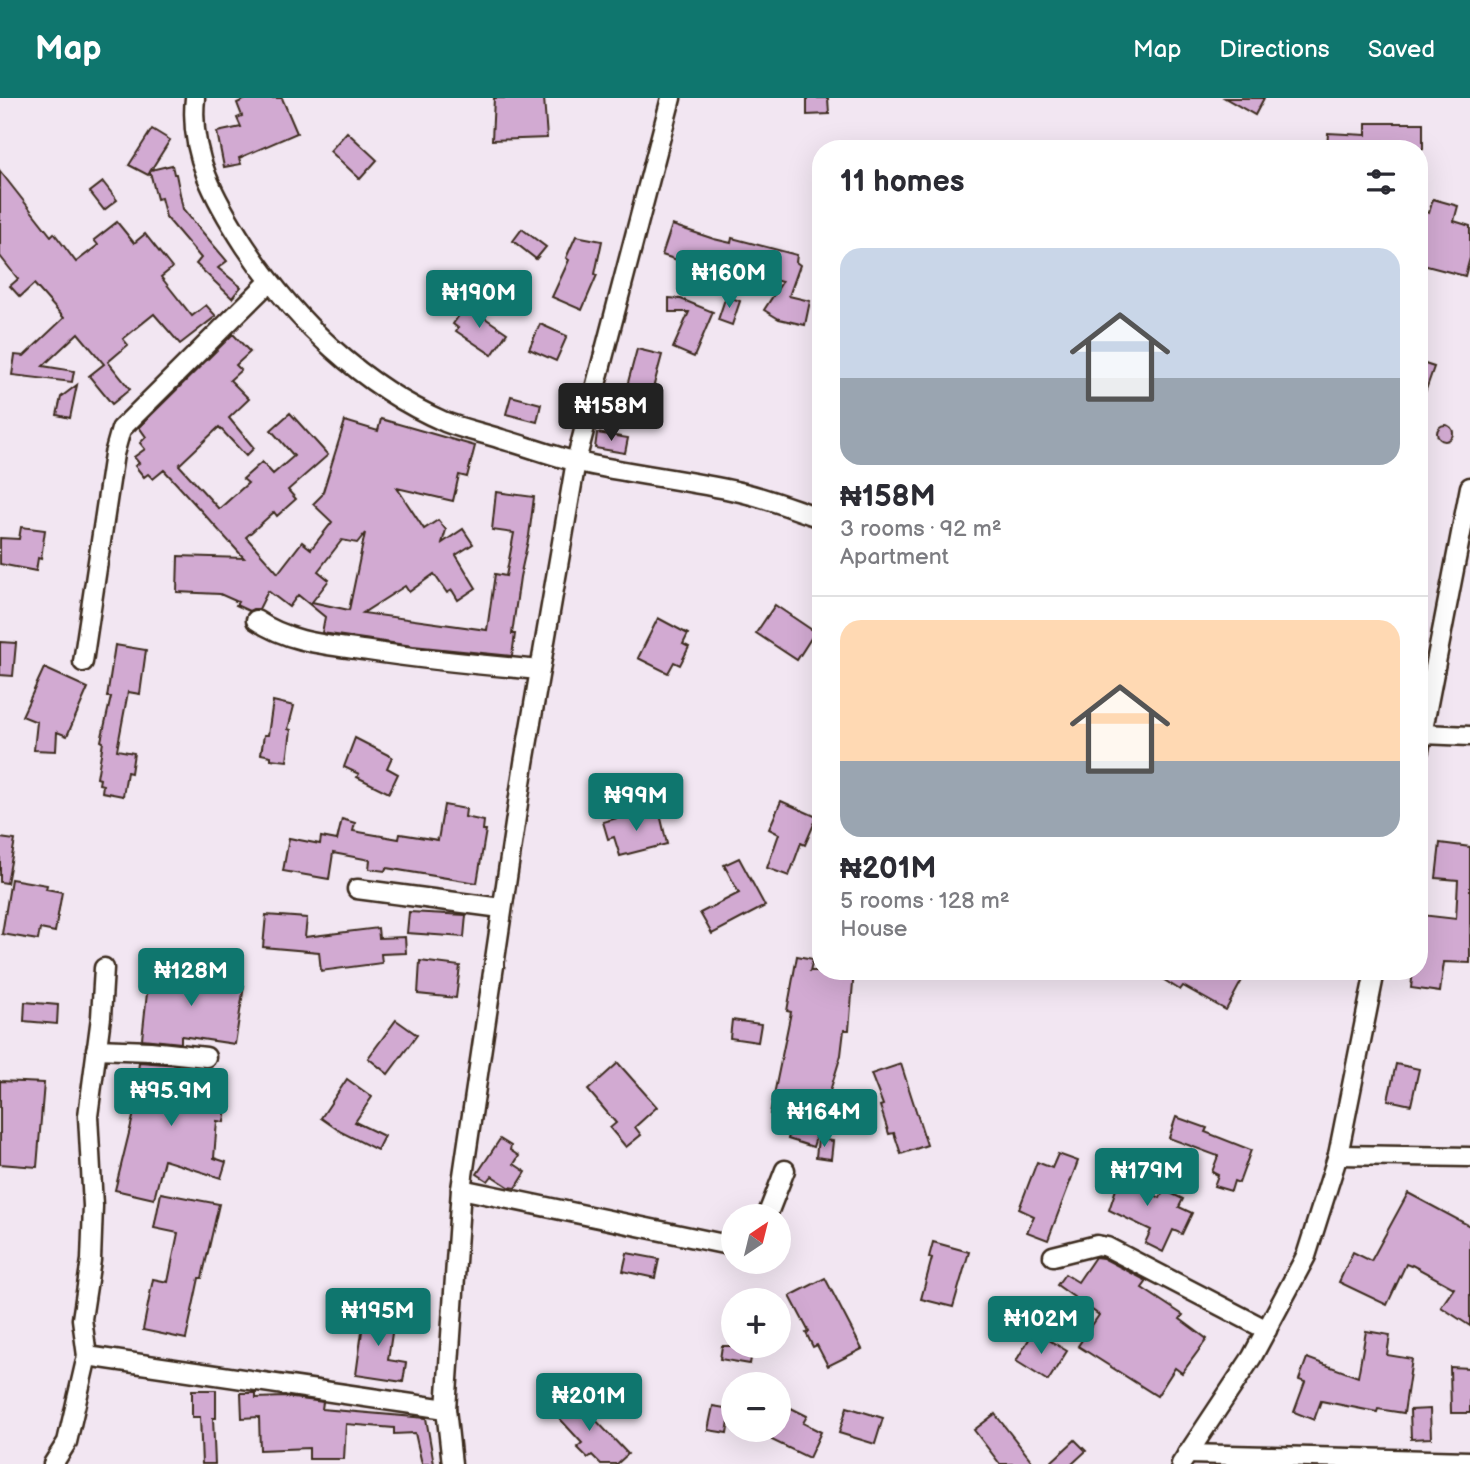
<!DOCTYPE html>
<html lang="en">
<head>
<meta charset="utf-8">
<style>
	:root { --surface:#fff; --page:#f2f2f3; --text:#2b2b33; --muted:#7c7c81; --line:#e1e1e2; --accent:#0f766e }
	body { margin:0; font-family:"Balsamiq Sans",sans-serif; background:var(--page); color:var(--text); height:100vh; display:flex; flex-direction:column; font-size:26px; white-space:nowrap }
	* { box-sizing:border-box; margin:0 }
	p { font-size:23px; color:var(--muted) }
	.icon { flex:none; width:38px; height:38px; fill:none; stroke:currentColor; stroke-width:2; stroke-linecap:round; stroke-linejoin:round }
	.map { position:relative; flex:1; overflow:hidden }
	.drawer { position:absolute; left:812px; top:42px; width:616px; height:840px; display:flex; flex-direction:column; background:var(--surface); border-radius:28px; box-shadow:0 7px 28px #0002 }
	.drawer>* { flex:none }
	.needle { width:46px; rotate:35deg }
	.buttons { position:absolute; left:721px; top:1106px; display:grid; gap:14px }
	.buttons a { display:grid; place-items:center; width:70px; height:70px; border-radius:50%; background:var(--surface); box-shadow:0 7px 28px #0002; font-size:35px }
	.price { position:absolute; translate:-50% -60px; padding:0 16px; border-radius:7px; background:var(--accent); color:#fff; font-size:23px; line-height:46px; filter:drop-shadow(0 2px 4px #0008) }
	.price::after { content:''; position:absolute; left:50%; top:42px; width:21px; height:16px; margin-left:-10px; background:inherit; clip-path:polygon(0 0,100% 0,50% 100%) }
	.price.on { background:#222; color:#fff }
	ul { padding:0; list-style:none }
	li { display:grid; align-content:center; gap:14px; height:371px; padding:0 28px }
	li+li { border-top:2px solid var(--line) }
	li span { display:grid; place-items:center; height:217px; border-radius:21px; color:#555 }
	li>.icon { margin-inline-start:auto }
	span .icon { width:126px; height:126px; fill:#fffc; stroke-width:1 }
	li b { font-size:30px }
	h2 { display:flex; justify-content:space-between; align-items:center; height:84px; padding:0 28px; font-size:30px }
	header { display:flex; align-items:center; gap:42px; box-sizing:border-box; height:98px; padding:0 35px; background:var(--accent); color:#fff }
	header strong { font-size:33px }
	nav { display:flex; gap:38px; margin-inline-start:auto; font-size:24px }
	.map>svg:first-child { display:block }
	.building { fill:#d2aad2; stroke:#3b2a1e; stroke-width:2; fill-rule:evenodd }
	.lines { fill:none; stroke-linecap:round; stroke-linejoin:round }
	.minor-casing { stroke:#3b2a1e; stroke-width:23 }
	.minor { stroke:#fff; stroke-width:18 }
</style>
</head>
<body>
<header>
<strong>Map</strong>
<nav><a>Map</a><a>Directions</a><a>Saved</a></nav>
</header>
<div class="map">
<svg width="1470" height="1366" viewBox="0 0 1470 1366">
	<rect width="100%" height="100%" fill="#f2e6f2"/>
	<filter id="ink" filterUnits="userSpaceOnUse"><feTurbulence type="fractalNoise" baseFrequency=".0143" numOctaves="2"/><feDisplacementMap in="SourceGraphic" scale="14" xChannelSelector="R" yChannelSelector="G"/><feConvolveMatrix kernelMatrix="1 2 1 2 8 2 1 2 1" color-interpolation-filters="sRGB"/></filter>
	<g filter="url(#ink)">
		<g class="building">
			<path d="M248 0H282L297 35 239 60 241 66 224 69 217 34 241 29 237 20 242 18 237 5Z"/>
			<path d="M494 0H544L547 40 492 42Z"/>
			<path d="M807 0H828L829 16 807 17Z"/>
			<path d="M1225 0H1264L1255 17Z"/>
			<path d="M1366 25H1423V51H1327L1328 35 1366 37Z"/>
			<path d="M152 31 170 42 151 72 172 67 174 76H176L183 111 227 163 218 170 241 189 232 200 196 166 201 160 166 119 161 100 157 101 150 74 148 77 129 67Z"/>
			<path d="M347 34 377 62 360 81 330 53Z"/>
			<path d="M0 73 51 138 54 135 76 164 98 147 94 142 117 124 134 145 145 136 172 170 161 179 192 218 206 207 216 218 180 246 154 216 123 241 128 247 108 264 130 291 112 306 89 278 104 266 78 235 43 268 74 273 72 284 12 277 15 257 24 258 64 220 34 186 20 199 10 188 18 181 0 158Z"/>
			<path d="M103 84 117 102 104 112 90 94Z"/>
			<path d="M1433 101 1458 108 1454 123 1470 128V160L1465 178 1419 166V112L1429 115Z"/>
			<path d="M672 127 714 141 731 145 732 140 797 157 796 164 800 167 789 198 810 203 805 227 779 221 764 212 782 184 745 174 743 180 700 167 699 169 662 157Z"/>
			<path d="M522 131 546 149 536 161 513 143Z"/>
			<path d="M576 138 602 143 595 176 597 177 582 212 552 199 569 162 566 160Z"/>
			<path d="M726 198 740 203 732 227 718 222Z"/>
			<path d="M669 200 681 201 713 214 694 259 673 250 689 214H669Z"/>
			<path d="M466 207 507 235 492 257 456 233 458 230 453 226Z"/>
			<path d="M540 226 567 238 556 263 529 251Z"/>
			<path d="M233 236 250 254 236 267 241 272 230 282 249 301 229 320 254 350 246 358 219 329 179 367 219 411 248 385 243 381 262 364 273 376 294 358 271 332 290 315 328 357 288 392 296 401 277 418 274 414 246 439 278 475 302 444 311 451 332 424 313 406 322 397 345 323 378 333 381 321 475 348 467 379 459 377 453 403 397 390 424 431 438 422 446 432 442 445 463 431 473 446 456 457 476 490 458 502 452 492 447 495 434 476 409 494 405 488 363 515 487 532 495 476 506 478 514 435 492 432 496 394 534 399 529 438 520 479 512 536H515L512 558 413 548 322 535 325 519 298 497 289 509 268 493 259 511H253L249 513 236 507 238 504 220 496 177 494 178 458 244 460 164 372 153 381 148 376 144 379 135 368 139 365 134 359 145 351 140 345 146 339 139 329ZM365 435 349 512 312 504 329 482 318 473 342 442 357 445Z"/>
			<path d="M637 251 662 257 652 294 627 288Z"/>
			<path d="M1419 264 1434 269 1421 306H1419Z"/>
			<path d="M77 287 70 320 57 317 61 299Z"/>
			<path d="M511 298 541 306 537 324 506 316Z"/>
			<circle cx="1445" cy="335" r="8"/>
			<path d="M597 335 628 340 625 355 595 350Z"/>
			<path d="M21 429 45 432 41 461 38 460 36 473 0 466V440L19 441Z"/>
			<path d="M775 507 815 534 797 562 756 535Z"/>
			<path d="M658 520 688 536 683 546 689 549 680 567 674 564 668 575 638 560Z"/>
			<path d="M0 544 16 545 13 578 0 577Z"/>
			<path d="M115 547 146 552 140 596 128 594 117 652 134 655 131 675 127 674 123 698 102 694 103 687 99 686 100 681 97 680 103 644 101 643 111 599H107Z"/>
			<path d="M44 570 88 590 67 638 57 634 56 653 34 652 37 624 22 618Z"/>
			<path d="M273 603 294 608 288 631 291 632 287 663 271 661V658L261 656 264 637H268Z"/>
			<path d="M355 640 392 659 387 670 398 676 389 695 357 679 359 676 344 669Z"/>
			<path d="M781 703 817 719 805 747 801 745 789 778 767 770 779 736 769 731Z"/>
			<path d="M444 707 466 711 465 719 484 723 483 732H486L477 785 386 770 385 773 369 771 370 762 333 755 329 781 283 773 289 740 320 746 321 739 337 742 342 721 355 725 353 733 399 741 400 736 438 742Z"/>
			<path d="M634 715 636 722 660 716 667 746 620 758 614 739 608 741 603 724Z"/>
			<path d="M0 740 15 742 7 785 0 784Z"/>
			<path d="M1440 745 1470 749V865L1444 864 1440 894 1411 890 1413 873H1419V833L1422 817 1456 821 1458 782 1436 780Z"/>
			<path d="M739 760 765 808 712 836 700 815 739 795 724 767Z"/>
			<path d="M11 781 47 787 46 791 62 794 55 834 40 831 38 842 2 836Z"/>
			<path d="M409 814 466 817 464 839 407 835Z"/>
			<path d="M266 817 307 820 305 839 378 830 379 840 405 839 406 855 381 856 382 865 321 873 319 854 263 849Z"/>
			<path d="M797 858 813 861 810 873H854L849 932H844L841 957 813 1049 788 1041 793 1020 770 1016 791 914 787 913Z"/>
			<path d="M420 863 460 868 456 900 418 896Z"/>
			<path d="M154 869 244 888 235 946 181 938V945L142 941 147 895Z"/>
			<path d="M1150 873H1247L1226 912 1183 888 1180 892Z"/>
			<path d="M25 904 58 907 57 926 24 923Z"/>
			<path d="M396 922 417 937 388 976 368 960Z"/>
			<path d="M732 922 761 926 758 944 730 940Z"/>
			<path d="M139 964 178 967 177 982 229 988 224 1024 217 1023 214 1060 226 1064 221 1080 164 1062 154 1101 115 1092 134 1015Z"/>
			<path d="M618 965 657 1009 635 1029 641 1037 626 1049 610 1030 616 1025 588 992Z"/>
			<path d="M901 966 927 1047 901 1056 894 1035 889 1036 880 1008 883 1007 871 976Z"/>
			<path d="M1396 966 1419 971 1411 1007 1388 1002Z"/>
			<path d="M347 981 372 999 355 1024 384 1038 377 1052 341 1034 321 1020Z"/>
			<path d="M0 983 44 985 37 1069 0 1066Z"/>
			<path d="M1176 1019 1207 1030 1205 1034 1251 1052 1239 1085 1234 1083 1231 1093 1214 1088 1218 1077 1212 1074 1218 1058 1169 1040Z"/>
			<path d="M500 1041 511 1048 510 1052 519 1058 514 1066 526 1074 516 1090 509 1089 492 1078 488 1083 477 1076Z"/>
			<path d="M818 1041 833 1043 831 1061 816 1059Z"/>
			<path d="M1058 1056 1078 1063 1048 1142 1027 1134 1034 1118 1019 1111 1037 1064 1052 1070Z"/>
			<path d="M1110 1064 1138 1073 1133 1086 1160 1100 1164 1092 1183 1101 1179 1109 1192 1115 1182 1136 1173 1132 1163 1154 1145 1145 1151 1132 1109 1112 1119 1082 1106 1078Z"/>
			<path d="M161 1095 219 1106 202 1180H199L186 1241 143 1232 153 1181 168 1184 178 1135 154 1130Z"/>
			<path d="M1408 1095 1470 1128V1228L1441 1209 1454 1190 1412 1167 1411 1168 1406 1166 1387 1207 1339 1184 1353 1154 1371 1163Z"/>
			<path d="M933 1144 969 1154 953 1209 921 1201 932 1160 929 1159Z"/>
			<path d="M627 1155 659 1161 655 1180 623 1173Z"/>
			<path d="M1095 1159 1103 1160 1147 1183 1142 1190 1183 1217 1180 1221 1207 1241 1182 1275 1175 1270 1157 1298 1078 1248 1099 1217 1057 1187 1065 1176 1078 1184Z"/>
			<path d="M825 1180 862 1251 828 1268 817 1247 813 1249 806 1235 809 1234 790 1198Z"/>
			<path d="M365 1211 395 1215 388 1262 406 1265 403 1284 356 1277Z"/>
			<path d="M1034 1233 1067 1253 1048 1283 1016 1263Z"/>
			<path d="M1366 1233 1390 1237 1387 1257 1412 1261 1404 1315 1378 1311 1377 1314 1321 1303 1314 1322 1294 1314 1305 1284 1299 1282 1307 1260 1358 1279Z"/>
			<path d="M722 1248H753L750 1266 720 1261Z"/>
			<path d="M1450 1269 1470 1270V1315H1451Z"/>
			<path d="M192 1292H216V1320H213L215 1366H202L200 1319H192Z"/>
			<path d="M241 1295H256V1300L285 1299 323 1304 322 1311 426 1320 434 1366H422L415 1335 394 1336V1330L346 1326 344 1361H309V1350L260 1352 259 1319 242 1320Z"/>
			<path d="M571 1295 589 1322 592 1318 628 1356 617 1366H601L592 1357 588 1360 577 1349 582 1345 561 1322 551 1308Z"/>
			<path d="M779 1304 807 1318 803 1325 821 1334 809 1360 751 1332H779Z"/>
			<path d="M713 1308 731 1311 727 1335 708 1332Z"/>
			<path d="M847 1309 883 1320 875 1346 839 1335Z"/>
			<path d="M1430 1311 1431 1340 1411 1341 1410 1312Z"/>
			<path d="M995 1316 1034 1366H1000L974 1332Z"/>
			<path d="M1075 1342 1086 1353 1072 1366H1049Z"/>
		</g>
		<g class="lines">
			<g class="minor-casing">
				<g id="minor">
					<path d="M195 0C189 56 215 102 245 148 295 223 362 288 445 324 463 331 483 335 501 341 527 348 552 358 578 364 631 376 686 382 740 394 767 400 794 411 821 420"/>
					<path d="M256 522C290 545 329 547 369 553 426 562 482 567 540 572"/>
					<path d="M83 564 114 356 121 331 269 184"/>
					<path d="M1423 636 1470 638"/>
					<path d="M1419 652 1470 389"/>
					<path d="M357 791 501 810"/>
					<path d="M96 951 150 953 206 959"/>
					<path d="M1338 1057 1470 1059"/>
					<path d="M461 1091 733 1148"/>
					<path d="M767 1118 785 1072"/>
					<path d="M1053 1158 1097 1147 1107 1149 1267 1232"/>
					<path d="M87 1258 446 1311"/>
					<path d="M1187 1356 1470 1363"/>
					<path d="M53 1366 67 1344 87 1258 82 1221 91 1162 93 1108 88 1018 101 919 104 870"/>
					<path d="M452 1366 446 1311 461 1091 524 665 576 363 671 0"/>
					<path d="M1181 1366 1252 1259 1306 1158 1338 1057 1375 873"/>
				</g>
			</g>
			<use href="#minor" class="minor"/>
		</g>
	</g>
</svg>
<div class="buttons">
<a><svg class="needle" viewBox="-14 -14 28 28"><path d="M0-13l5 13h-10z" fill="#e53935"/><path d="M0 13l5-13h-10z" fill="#7c7c81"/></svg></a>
<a>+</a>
<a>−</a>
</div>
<b class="price" style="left:729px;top:212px">₦160M</b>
<b class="price" style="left:479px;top:232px">₦190M</b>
<b class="price on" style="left:611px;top:345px">₦158M</b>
<b class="price" style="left:636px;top:735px">₦99M</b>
<b class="price" style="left:191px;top:910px">₦128M</b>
<b class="price" style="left:171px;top:1030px">₦95.9M</b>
<b class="price" style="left:824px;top:1051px">₦164M</b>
<b class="price" style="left:1147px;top:1110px">₦179M</b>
<b class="price" style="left:378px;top:1250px">₦195M</b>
<b class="price" style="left:1041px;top:1258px">₦102M</b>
<b class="price" style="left:589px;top:1335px">₦201M</b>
<section class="drawer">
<h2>11 homes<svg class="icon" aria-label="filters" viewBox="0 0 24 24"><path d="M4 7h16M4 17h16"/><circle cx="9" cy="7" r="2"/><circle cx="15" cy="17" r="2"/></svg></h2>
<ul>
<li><span style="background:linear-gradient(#c9d6e8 60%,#9aa5b1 0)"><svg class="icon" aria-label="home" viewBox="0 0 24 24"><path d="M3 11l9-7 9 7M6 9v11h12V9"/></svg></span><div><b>₦158M</b><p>3 rooms · 92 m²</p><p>Apartment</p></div></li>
<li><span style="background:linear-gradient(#ffd9b3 65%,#9aa5b1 0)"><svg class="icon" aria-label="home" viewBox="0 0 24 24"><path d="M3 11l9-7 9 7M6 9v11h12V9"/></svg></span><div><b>₦201M</b><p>5 rooms · 128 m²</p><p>House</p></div></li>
</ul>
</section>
</div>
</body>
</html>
